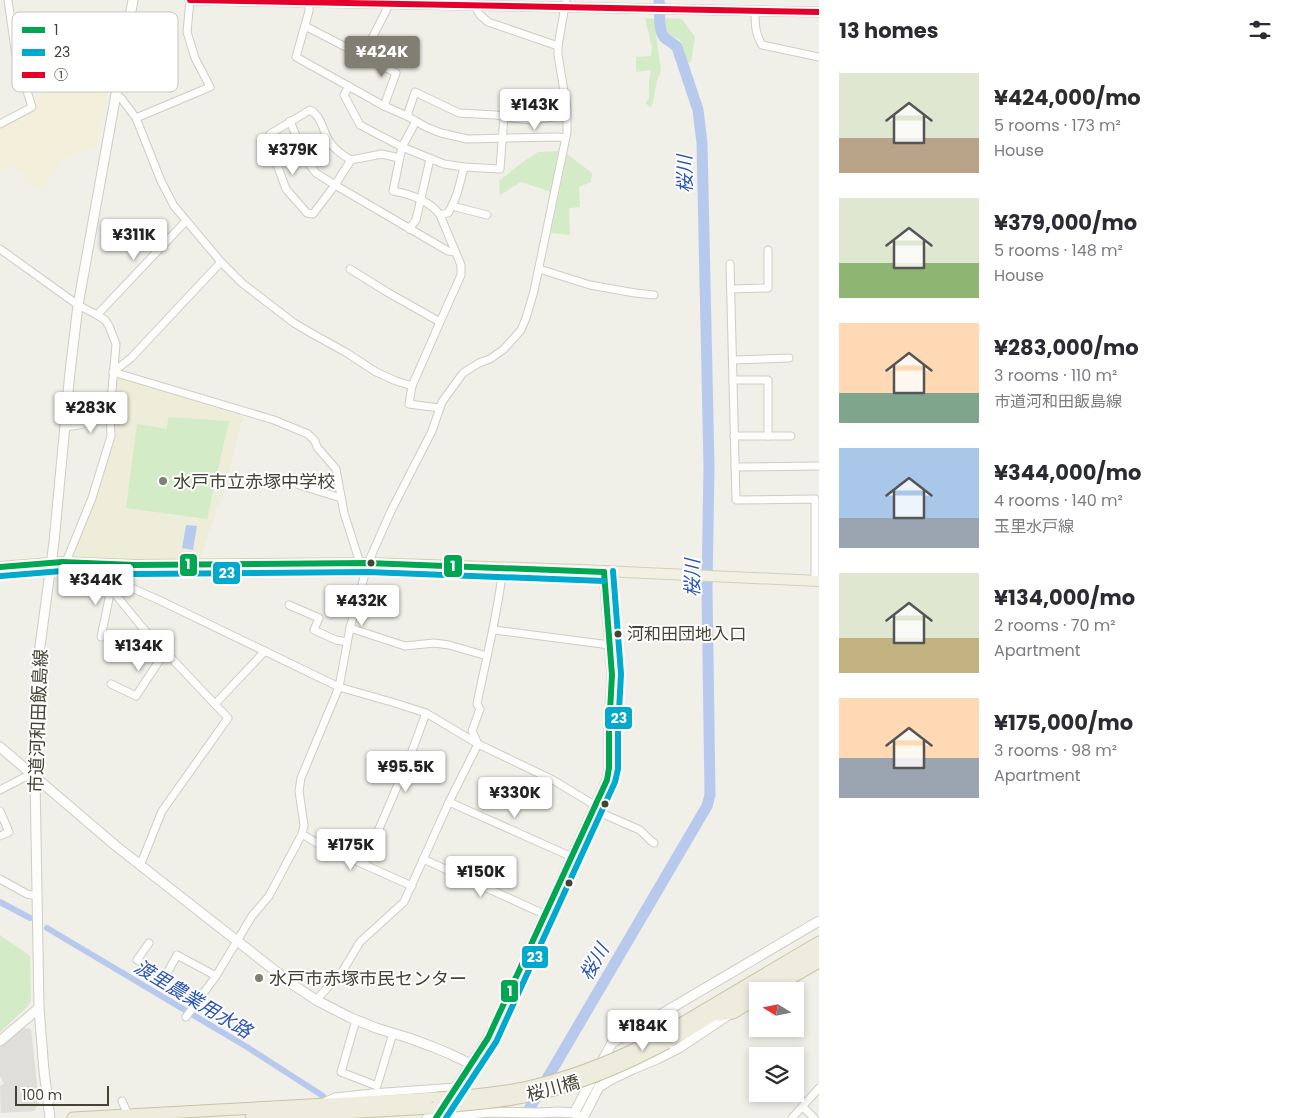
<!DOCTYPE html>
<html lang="en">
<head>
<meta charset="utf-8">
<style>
	:root { --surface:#fff; --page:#f7f7f7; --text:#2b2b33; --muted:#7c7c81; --accent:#817f73 }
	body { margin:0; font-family:Poppins,"Noto Sans JP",sans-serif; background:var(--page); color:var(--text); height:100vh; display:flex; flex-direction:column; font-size:19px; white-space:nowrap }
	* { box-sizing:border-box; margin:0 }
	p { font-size:16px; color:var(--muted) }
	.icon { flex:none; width:28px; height:28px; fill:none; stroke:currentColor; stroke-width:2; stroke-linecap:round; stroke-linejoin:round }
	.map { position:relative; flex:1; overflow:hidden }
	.drawer { display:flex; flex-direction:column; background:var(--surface); width:475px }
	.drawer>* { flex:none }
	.needle { width:32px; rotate:280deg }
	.tools { position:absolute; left:749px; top:982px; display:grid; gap:10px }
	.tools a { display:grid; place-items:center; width:55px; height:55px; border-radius:0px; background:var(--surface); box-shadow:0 2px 8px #0003; font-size:25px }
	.scale { position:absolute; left:15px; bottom:12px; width:94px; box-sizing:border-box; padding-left:5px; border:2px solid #454334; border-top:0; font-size:14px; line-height:18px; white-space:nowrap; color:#454334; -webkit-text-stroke:4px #fff; paint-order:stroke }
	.price { position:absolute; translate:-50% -42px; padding:0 11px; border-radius:5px; background:#fff; color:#222; font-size:16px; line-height:32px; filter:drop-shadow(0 1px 2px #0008) }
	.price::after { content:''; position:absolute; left:50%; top:30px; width:15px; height:11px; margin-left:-8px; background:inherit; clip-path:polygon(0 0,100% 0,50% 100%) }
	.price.current { background:var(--accent); color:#fff }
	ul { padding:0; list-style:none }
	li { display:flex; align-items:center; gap:15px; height:125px; padding:0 20px }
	li span { display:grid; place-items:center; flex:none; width:140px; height:100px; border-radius:0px; color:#555 }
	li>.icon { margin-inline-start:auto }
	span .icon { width:60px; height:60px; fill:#fffc; stroke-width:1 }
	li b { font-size:21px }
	h2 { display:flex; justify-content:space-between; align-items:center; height:60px; padding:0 20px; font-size:21px }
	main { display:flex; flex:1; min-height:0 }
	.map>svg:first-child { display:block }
	.commercial { fill:#f3efda }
	.education { fill:#eeedda }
	.green { fill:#d4ebc8 }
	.parking { fill:#dfded8 }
	.water { fill:#b7caee }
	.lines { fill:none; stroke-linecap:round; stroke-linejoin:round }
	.canal { stroke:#b7caee; stroke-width:6 }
	.river { stroke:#b7caee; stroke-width:11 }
	.minor-casing { stroke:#cecdc5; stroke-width:9 }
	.tertiary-casing { stroke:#cecdc5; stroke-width:11 }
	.primary-casing { stroke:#d2d1b5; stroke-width:12 }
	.trunk-casing { stroke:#c8c4a3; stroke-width:13 }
	.minor { stroke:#fdfdfc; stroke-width:7 }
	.tertiary { stroke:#fdfdfc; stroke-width:9 }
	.primary { stroke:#f1f0e2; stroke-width:10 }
	.trunk { stroke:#eeeddd; stroke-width:11 }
	.trunk-bridge-casing { stroke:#c8c4a3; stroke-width:13; stroke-linecap:butt }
	.trunk-bridge { stroke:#eeeddd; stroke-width:11 }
	.bus-1-casing { stroke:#fff; stroke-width:10 }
	.bus-2-casing { stroke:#fff; stroke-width:10 }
	.bus-3-casing { stroke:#fff; stroke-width:10 }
	.bus-1 { stroke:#00a651; stroke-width:6 }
	.bus-2 { stroke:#00a9ce; stroke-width:6 }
	.bus-3 { stroke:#e4002b; stroke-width:6 }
	.poi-dot { fill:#817f73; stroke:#fff; stroke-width:2 }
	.bus-dot { fill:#454334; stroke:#fff; stroke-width:2 }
	.labels { text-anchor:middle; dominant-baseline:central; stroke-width:4; stroke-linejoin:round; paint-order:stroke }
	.bus-label { font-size:17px; fill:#454334; stroke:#fff; text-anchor:start }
	.poi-label { font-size:18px; fill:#454334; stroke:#fff; text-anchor:start }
	.street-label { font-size:18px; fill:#454334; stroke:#fff }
	.water-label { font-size:19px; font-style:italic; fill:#2c56b3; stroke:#fff }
	.key { fill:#fff; stroke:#c7c7c2; stroke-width:1 }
	.key-label { font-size:14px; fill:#454334 }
	.line-badge { stroke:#fff; stroke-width:2 }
	.badge-label { font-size:14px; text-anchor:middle; font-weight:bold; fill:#fff }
</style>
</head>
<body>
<main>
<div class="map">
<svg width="819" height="1118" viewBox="0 0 819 1118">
	<rect width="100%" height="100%" fill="#f0efe8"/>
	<path class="commercial" d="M93 69 105 92 107 93 97 146 60 160 46 186 42 191 25 178 27 176 17 169 14 165 0 171V125L36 107 31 99 63 79 70 76Z"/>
	<path class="education" d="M116 376 243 416 222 499 219 505H217L215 516 201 557 197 559 123 561 71 555 106 463Z"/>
	<g class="green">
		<path d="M645 18 656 19 655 28 661 70 657 81 652 106 649 107 646 103 649 98V81L651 70 636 72V57L651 56 652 47Z"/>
		<path d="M664 18 682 19 695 37 691 62 688 63 681 42 677 38 667 35 665 33Z"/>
		<path d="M558 151 551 192 521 182 500 195 499 181 524 161 539 152Z"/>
		<path d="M567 154 592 173 591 182 579 187 580 207 569 208 570 235 551 233Z"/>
		<path d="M168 417 229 421 207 519 126 508 137 424 167 429Z"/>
		<path d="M0 935 30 956 31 1001 26 1008 0 1032Z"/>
	</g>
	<path class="parking" d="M23 1028 31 1029 39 1103 34 1111 1 1113 0 1086 4 1084 0 1076V1047Z"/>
	<path class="water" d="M186 525 197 526 193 550 182 548Z"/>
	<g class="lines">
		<g class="canal">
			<path d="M0 902 30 918"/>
			<path d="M47 928 247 1047 323 1096"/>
		</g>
		<path class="river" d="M524 1118 707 806 710 795 707 588 709 466 702 143 698 110 677 47C673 43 668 41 664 37 658 31 660 9 659 0"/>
		<g class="minor-casing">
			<g id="minor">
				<path d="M309 2V11L296 57 384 106 407 116 426 127 441 133 467 139 558 137 565 138"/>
				<path d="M474 5 480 15 488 22 558 46"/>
				<path d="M755 11C755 24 755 33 762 45L819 57"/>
				<path d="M305 26 396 73 384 106"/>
				<path d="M363 56 391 1"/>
				<path d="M349 86 344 95 360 125 402 147 444 164 464 167 500 169 504 116"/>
				<path d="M115 96 121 98 136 118 161 181 174 206 221 262 242 283 294 323 311 333 347 353 376 372 396 381 412 386 409 404 439 408"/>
				<path d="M407 116 415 92 459 113 496 115 512 118 531 120 567 115"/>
				<path d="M136 118 210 87 195 58 187 32 190 0"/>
				<path d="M290 121 306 160 316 173 335 185 448 251 455 252"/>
				<path d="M416 121 402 147 393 191C410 194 429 200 440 215L461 265V275L440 322"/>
				<path d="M0 124 32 107 16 56 8 0"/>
				<path d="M351 160C342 155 335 150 329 141 323 131 321 115 310 110L270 134 268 140 286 189 307 213 313 214 335 185 351 160 382 154 399 158"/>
				<path d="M452 206 487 215"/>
				<path d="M440 215 448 213C457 199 460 183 464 167"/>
				<path d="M409 229 416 220 430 159"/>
				<path d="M0 249 78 305 97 315 105 320 109 326 116 344 110 414 111 436 92 498 66 562"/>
				<path d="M730 264 736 500 815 499V581"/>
				<path d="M350 269 387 292 440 322 412 386"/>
				<path d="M539 269 590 285 635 293 654 295"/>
				<path d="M731 289 768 288V250"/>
				<path d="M97 315 186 221"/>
				<path d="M733 360 789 358"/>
				<path d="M113 372 274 420 308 434 315 441 317 447 336 469 344 513 360 563"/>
				<path d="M113 372 131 358 221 262"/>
				<path d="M733 380H768V436"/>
				<path d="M65 427C82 426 95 421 110 414"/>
				<path d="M734 436H791"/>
				<path d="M735 467 819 466"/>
				<path d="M299 485 341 498"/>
				<path d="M84 562 89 569 95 575 116 581 161 601 339 687 395 703 426 713 478 744 553 780 596 806"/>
				<path d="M97 577 111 589 101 637"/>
				<path d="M111 589 142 627 228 718 162 811 140 866"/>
				<path d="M289 605 319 618 314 630 336 640 347 642"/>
				<path d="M350 628 405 646 434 643 449 645 487 656"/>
				<path d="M494 630 610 645"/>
				<path d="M111 684 136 696 165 652"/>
				<path d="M215 704 265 651"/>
				<path d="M0 790 25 777H35"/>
				<path d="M449 802 572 857"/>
				<path d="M594 810 640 830 651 841 654 843"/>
				<path d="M0 811 9 832 0 836"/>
				<path d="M302 834 320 845 412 886"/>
				<path d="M423 859 546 915"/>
				<path d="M364 864 411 754 426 713"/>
				<path d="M0 879 27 894 38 896"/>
				<path d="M149 943 137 960 165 977 177 955 216 976"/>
				<path d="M316 1000 342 972 360 942 404 902 449 802 478 744 472 731 480 709 477 704C486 658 498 614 503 567"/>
				<path d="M186 1017 216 976 252 916 269 896 302 834 304 825 299 791 301 778 339 687 350 628 368 563 391 511 432 431 442 402 463 373 479 363 490 359 504 349 521 330 526 318 534 291 567 132V109L558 55V46L566 0"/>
				<path d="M356 1020 341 1072 377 1086 393 1033"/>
				<path d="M122 1101 128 1115"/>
				<path d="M324 1103 326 1101 335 1097 372 1093 456 1087"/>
				<path d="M803 1107 814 1118"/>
				<path d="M426 1118 437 1117"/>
				<path d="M792 1118 819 1088"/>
			</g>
		</g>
		<g class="tertiary-casing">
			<g id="tertiary">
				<path d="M190 0 819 12"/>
				<path d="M0 747 116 846 292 984 316 1000 349 1017 376 1028 409 1038 433 1047 450 1054 471 1064"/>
				<path d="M0 1041 39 1008"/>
				<path d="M574 1113 612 1043 819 921"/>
				<path d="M437 1117 490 1112 538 1113 558 1112 574 1113 578 1116"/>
				<path d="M50 1118 44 1071 39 1008 35 777 36 676 54 542 70 372 78 305 133 0"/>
				<path d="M436 1118 488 1038 496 1022 607 780 609 768V729L612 675 604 572"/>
				<path d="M583 1118 599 1087 612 1079 633 1069 657 1059 679 1048 730 1014"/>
			</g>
		</g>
		<g class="primary-casing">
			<path id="primary" d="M0 567 62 562 134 565 368 563 581 570 819 581"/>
		</g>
		<g class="trunk-casing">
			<g id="trunk">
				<path d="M769 991 819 962"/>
				<path d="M718 1015 733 1013 758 998"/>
				<path d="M662 1035 819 942"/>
				<path d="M667 1043 819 952"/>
				<path d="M73 1118 437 1098"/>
				<path d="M251 1118 432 1108"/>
			</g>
		</g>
		<use href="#minor" class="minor"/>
		<use href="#tertiary" class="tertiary"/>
		<use href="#primary" class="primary"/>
		<use href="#trunk" class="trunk"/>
		<g class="trunk-bridge-casing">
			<g id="trunk-bridge">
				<path d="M437 1098C472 1096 507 1093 540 1084 583 1073 624 1056 662 1035"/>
				<path d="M432 1108C468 1105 504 1102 539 1094 584 1083 626 1065 667 1043"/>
			</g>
		</g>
		<use href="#trunk-bridge" class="trunk-bridge"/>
		<g class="bus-1-casing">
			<g id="bus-1">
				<path d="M0 567 62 562 134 565 368 563 604 572"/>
				<path d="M436 1118 488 1038 607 780 609 768V729L612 675 604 572"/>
			</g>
		</g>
		<g class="bus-2-casing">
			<g id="bus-2">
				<path d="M1 576 62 571 134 574 368 572 604 581"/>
				<path d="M446 1118 496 1042 615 782 618 769V729L621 674 613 571"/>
			</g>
		</g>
		<g class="bus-3-casing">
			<path id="bus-3" d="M190 0 819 12"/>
		</g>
		<use href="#bus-1" class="bus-1"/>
		<use href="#bus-2" class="bus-2"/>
		<use href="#bus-3" class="bus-3"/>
	</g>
	<g class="poi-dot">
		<circle cx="163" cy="481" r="5"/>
		<circle cx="259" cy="978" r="5"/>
	</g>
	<g class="bus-dot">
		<circle cx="371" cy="563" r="4.5"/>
		<circle cx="618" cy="634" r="4.5"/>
		<circle cx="605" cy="804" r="4.5"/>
		<circle cx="569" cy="883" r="4.5"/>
	</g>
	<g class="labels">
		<g class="bus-label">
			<text x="627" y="634">河和田団地入口</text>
		</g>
		<g class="poi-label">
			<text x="173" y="481">水戸市立赤塚中学校</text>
			<text x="269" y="978">水戸市赤塚市民センター</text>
		</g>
		<g class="street-label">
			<text transform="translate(38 721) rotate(-88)">市道河和田飯島線</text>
			<text transform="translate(553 1088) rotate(-15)">桜川橋</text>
		</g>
		<g class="water-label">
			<text transform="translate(685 174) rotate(-91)">桜川</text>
			<text transform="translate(692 578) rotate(-90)">桜川</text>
			<text transform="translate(594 962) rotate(-60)">桜川</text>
			<text transform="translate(193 999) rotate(31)">渡里農業用水路</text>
		</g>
	</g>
	<rect x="12" y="12" width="166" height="80" rx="8" class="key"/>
	<rect x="22" y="27" width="23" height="6" fill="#00a651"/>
	<rect x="22" y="49" width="23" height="7" fill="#00a9ce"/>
	<rect x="22" y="72" width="23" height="6" fill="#e4002b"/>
	<g class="key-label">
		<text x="54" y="35">1</text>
		<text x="54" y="57">23</text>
		<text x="54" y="80">①</text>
	</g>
	<g class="line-badge">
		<rect x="179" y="553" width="19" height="24" rx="5" fill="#00a651"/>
		<rect x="443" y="554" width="20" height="24" rx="5" fill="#00a651"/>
		<rect x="212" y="561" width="29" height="24" rx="5" fill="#00a9ce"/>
		<rect x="604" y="706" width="29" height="24" rx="5" fill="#00a9ce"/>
		<rect x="521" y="945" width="28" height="24" rx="5" fill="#00a9ce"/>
		<rect x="500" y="979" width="19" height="24" rx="5" fill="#00a651"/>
	</g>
	<g class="badge-label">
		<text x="188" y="569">1</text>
		<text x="453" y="571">1</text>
		<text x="227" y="578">23</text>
		<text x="619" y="723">23</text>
		<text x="535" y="962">23</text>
		<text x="510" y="996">1</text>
	</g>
</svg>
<div class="tools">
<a><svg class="needle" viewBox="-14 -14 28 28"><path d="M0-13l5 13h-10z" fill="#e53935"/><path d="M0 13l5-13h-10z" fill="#7c7c81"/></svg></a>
<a><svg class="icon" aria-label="layers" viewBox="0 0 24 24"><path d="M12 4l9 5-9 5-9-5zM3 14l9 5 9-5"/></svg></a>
</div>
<div class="scale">100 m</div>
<b class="price current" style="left:382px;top:78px">¥424K</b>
<b class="price" style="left:535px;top:131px">¥143K</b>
<b class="price" style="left:293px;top:176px">¥379K</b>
<b class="price" style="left:134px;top:261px">¥311K</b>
<b class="price" style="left:91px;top:434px">¥283K</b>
<b class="price" style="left:96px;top:606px">¥344K</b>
<b class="price" style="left:362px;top:627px">¥432K</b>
<b class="price" style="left:139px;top:672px">¥134K</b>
<b class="price" style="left:406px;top:793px">¥95.5K</b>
<b class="price" style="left:515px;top:819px">¥330K</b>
<b class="price" style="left:351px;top:871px">¥175K</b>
<b class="price" style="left:481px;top:898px">¥150K</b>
<b class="price" style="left:643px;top:1052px">¥184K</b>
</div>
<section class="drawer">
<h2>13 homes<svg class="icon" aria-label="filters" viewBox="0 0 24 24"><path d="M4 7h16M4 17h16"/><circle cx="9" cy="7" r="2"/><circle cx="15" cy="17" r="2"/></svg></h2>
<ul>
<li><span style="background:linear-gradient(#dfe7d0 65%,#b9a48a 0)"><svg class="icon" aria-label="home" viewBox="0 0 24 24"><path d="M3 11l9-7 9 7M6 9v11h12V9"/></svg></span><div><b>¥424,000/mo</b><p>5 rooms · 173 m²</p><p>House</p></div></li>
<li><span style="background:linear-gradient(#dfe7d0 65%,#8fb573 0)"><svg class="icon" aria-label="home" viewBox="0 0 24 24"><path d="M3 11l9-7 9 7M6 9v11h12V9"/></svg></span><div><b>¥379,000/mo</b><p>5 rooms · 148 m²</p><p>House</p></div></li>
<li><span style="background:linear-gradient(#ffd9b3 70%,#7fa58c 0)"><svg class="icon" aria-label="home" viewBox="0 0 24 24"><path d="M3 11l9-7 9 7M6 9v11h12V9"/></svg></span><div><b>¥283,000/mo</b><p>3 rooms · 110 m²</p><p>市道河和田飯島線</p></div></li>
<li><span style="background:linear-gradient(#a9c7e8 70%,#9aa5b1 0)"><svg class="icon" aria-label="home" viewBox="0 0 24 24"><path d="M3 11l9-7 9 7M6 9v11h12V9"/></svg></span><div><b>¥344,000/mo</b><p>4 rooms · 140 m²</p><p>玉里水戸線</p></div></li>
<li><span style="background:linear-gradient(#dfe7d0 65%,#c2b280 0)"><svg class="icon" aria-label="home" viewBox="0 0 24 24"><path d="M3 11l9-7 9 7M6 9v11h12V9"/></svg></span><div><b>¥134,000/mo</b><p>2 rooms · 70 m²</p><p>Apartment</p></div></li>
<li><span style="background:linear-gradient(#ffd9b3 60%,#9aa5b1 0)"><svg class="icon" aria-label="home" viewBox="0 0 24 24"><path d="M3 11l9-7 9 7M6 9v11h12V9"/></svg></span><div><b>¥175,000/mo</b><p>3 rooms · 98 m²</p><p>Apartment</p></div></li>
</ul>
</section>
</main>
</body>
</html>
